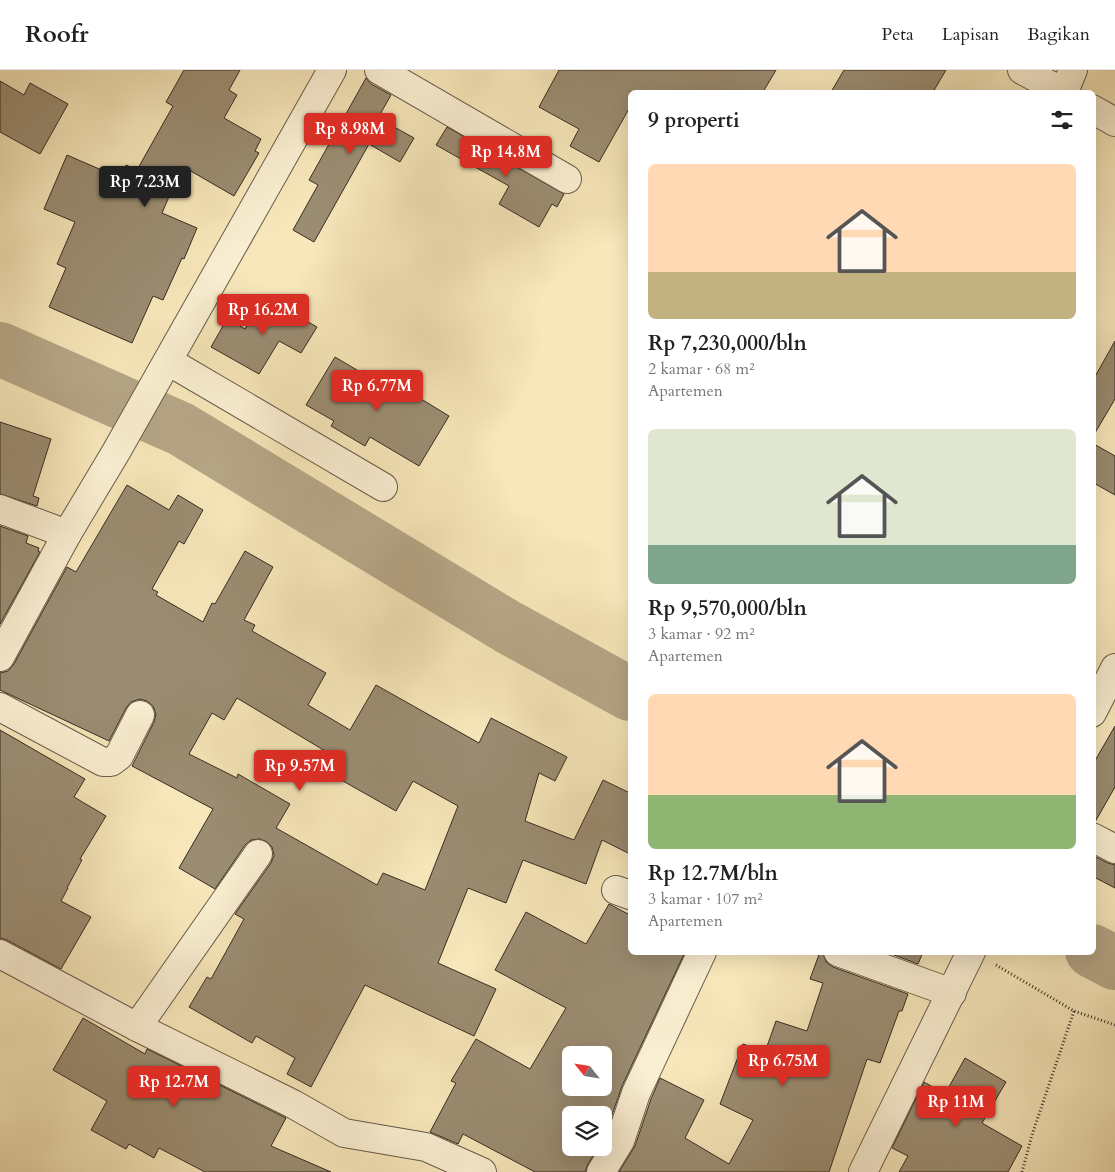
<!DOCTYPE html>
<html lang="id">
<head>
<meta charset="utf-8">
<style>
	:root { --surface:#fff; --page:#f2f2f2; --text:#222; --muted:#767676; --line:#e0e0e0; --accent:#d93025 }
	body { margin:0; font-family:Cardo,serif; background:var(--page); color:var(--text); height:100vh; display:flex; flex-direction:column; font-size:19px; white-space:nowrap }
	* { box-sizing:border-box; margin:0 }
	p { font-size:16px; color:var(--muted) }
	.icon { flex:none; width:28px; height:28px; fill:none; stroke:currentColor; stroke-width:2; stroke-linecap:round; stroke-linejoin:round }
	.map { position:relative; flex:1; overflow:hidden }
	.side { position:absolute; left:628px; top:20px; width:468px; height:865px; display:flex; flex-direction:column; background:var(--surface); border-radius:8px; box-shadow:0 5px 20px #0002 }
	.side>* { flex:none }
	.needle { width:32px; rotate:300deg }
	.buttons { position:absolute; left:562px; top:976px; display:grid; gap:10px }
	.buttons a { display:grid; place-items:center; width:50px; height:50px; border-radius:8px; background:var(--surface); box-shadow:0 5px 20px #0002; font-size:25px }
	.price { position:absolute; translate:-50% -42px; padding:0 11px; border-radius:5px; background:var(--accent); color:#fff; font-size:16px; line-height:32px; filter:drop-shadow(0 1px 2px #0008) }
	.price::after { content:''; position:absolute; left:50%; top:30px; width:15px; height:11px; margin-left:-8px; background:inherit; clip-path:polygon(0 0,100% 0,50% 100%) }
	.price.on { background:#222; color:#fff }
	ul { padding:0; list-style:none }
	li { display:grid; align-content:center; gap:10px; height:265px; padding:0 20px }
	li span { display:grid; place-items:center; height:155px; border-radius:8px; color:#555 }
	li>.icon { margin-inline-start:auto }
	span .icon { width:90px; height:90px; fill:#fffc; stroke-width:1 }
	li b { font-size:21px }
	h2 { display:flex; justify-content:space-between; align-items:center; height:60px; padding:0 20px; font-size:21px }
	header { display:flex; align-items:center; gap:30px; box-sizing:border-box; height:70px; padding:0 25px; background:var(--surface); border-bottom:1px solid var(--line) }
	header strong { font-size:24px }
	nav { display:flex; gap:28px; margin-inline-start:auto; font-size:18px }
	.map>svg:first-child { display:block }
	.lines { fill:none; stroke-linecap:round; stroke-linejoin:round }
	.river { stroke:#b6a787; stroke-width:54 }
	.building { fill:#9b8d72; stroke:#372c23; fill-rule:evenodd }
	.minor-casing { stroke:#675b49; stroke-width:30 }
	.path { stroke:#372c23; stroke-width:3; stroke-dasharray:1 2.5; stroke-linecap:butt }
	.minor { stroke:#faefd2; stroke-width:28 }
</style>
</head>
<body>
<header>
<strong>Roofr</strong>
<nav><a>Peta</a><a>Lapisan</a><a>Bagikan</a></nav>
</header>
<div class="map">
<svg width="1115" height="1102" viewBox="0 0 1115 1102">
	<rect width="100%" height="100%" fill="#f7e7ba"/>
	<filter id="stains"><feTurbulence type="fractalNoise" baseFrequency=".004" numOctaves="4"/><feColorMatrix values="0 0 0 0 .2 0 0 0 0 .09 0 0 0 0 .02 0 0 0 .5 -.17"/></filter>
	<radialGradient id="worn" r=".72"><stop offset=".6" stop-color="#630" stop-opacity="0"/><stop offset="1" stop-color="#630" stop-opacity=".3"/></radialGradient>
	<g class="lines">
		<g class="river">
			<path d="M0 279 181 359 508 557 630 624"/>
			<path d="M1092 881 1115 893"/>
		</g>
	</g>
	<g class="building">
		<path d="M184 0H240L229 20 237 25 224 48 261 69 255 81 259 83 234 126 182 96 162 143 197 158 184 189 182 188 163 230 153 226 132 273 49 237 66 198 57 194 75 152 44 139 67 85 120 108 126 95 137 100 173 36 166 32Z"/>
		<path d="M559 0H776L763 22H630V37L599 92 570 76 579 59 539 37Z"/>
		<path d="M844 0H946L933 22H831Z"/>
		<path d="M366 8 371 14 391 25 378 48 414 68 400 92 369 74 314 172 293 160 318 115 309 110Z"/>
		<path d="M0 11 24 25 30 13 68 34 40 84 0 62Z"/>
		<path d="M447 57 564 124 557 137 552 134 539 157 499 134 509 116 436 75Z"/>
		<path d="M264 227 317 257 301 283 279 271 259 304 211 277 227 249 245 259Z"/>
		<path d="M1115 271V329L1092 368V312Z"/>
		<path d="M335 287 362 303 364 300 416 330 418 327 449 346 419 396 370 367 365 376 331 356 334 351 306 335Z"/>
		<path d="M0 352 51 369 33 426 39 428 37 436 0 424Z"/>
		<path d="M1092 373 1115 386V425L1092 412Z"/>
		<path d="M127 415 169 440 178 425 203 440 184 474 179 471 152 519 158 522 156 525 203 552 212 533 215 534 245 481 273 497 244 550 255 555 252 561 326 603 308 635 350 660 376 615 479 673 491 648 567 687 555 711 539 703 525 751 574 770 603 710 630 723V784L602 770 586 814 523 790 506 833 468 818 438 893 496 919 474 966 365 915 311 1017 287 1004 295 988 256 966 252 973 189 937 207 907 211 909 244 849 235 844 271 793 274 785 272 777 267 772 260 769 251 770 245 775 215 819 179 798 213 739 132 696 154 652 156 644 153 636 147 631 140 629 131 632 126 638 109 671 0 620V603L8 601 14 594 67 497 76 502ZM237 628 335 687 327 702 396 741 413 711 458 736 425 820 383 803 377 815 276 758 290 734 238 704 237 708 189 684 212 643 224 650Z"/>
		<path d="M0 456 28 466 26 473 39 478 38 481 40 482 0 554Z"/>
		<path d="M1115 656V717L1095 752H1092V696Z"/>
		<path d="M0 660 85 709 74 727 106 746 80 789 82 790 67 818H68L61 831 91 847 61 899 7 870 0 868Z"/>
		<path d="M1092 785 1108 793 1115 795V818L1092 806Z"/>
		<path d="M609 834 630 845V882H685L622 1016 604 1068V1045H571V1078H598L588 1094 585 1102H535L463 1064 458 1074 430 1062 456 1013 451 1011 476 969 530 999 566 938 495 900 526 842 586 874ZM571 985H604V1018H571Z"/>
		<path d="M820 882H823L826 892 833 897 908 924 902 941H899L880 993 867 989 829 1102H619L635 1076 651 1029 660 1008 704 1030 685 1068 729 1094 753 1050 720 1034 743 974 765 982 776 951 807 961 823 913 810 909Z"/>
		<path d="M886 882H923L918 894Z"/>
		<path d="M83 948 145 984 147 979 286 1048 271 1076 331 1102H205L159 1078 154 1088 129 1074 126 1079 91 1060 107 1031 53 1000Z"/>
		<path d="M965 988 1006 1012 982 1053 1022 1076 1008 1102H899L908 1086 892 1078 924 1012 945 1024Z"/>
	</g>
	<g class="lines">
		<g class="minor-casing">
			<g id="minor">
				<path d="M379 0 567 109"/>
				<path d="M1022 0 1063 22"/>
				<path d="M1064 22 1073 0"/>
				<path d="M1092 39 1115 52"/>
				<path d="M168 291 383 417"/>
				<path d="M0 439 67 464"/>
				<path d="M0 587 67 464 116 382 332 0"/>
				<path d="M0 637 103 692H111L119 686 140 645"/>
				<path d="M1092 643 1115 598"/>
				<path d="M1092 767 1115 779"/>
				<path d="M616 820 630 825"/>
				<path d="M838 882 952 923"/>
				<path d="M0 884 137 957 293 1034 344 1063 426 1077 482 1102"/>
				<path d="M137 957 258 784"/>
				<path d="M601 1102 620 1071 636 1023 702 882"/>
				<path d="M863 1102 971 882"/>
			</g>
		</g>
		<g class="path">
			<path d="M996 895 1074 941 1115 955"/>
			<path d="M1022 1102 1032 1065 1074 941"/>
		</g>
		<use href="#minor" class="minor"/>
	</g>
	<rect width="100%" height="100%" filter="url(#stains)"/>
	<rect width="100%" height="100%" fill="url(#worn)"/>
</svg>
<div class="buttons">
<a><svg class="needle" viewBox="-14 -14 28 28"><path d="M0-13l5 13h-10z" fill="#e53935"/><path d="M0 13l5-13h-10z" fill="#767676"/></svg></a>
<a><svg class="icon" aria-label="layers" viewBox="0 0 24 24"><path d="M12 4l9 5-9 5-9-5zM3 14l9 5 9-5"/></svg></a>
</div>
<b class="price" style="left:350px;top:85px">Rp 8.98M</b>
<b class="price" style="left:506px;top:108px">Rp 14.8M</b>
<b class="price on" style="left:145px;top:138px">Rp 7.23M</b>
<b class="price" style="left:263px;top:266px">Rp 16.2M</b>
<b class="price" style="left:377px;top:342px">Rp 6.77M</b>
<b class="price" style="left:300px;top:722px">Rp 9.57M</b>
<b class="price" style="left:783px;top:1017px">Rp 6.75M</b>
<b class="price" style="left:174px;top:1038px">Rp 12.7M</b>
<b class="price" style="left:956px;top:1058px">Rp 11M</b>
<section class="side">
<h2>9 properti<svg class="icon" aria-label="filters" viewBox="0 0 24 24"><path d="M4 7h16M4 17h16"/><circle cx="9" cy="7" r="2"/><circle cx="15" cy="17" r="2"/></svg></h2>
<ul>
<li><span style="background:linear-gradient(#ffd9b3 70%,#c2b280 0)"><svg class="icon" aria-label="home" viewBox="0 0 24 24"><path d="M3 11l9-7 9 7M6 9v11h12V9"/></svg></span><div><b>Rp 7,230,000/bln</b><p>2 kamar · 68 m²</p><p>Apartemen</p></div></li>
<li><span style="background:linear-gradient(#dfe7d0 75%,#7fa58c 0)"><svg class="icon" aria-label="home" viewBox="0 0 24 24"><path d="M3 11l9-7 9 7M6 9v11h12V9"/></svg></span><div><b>Rp 9,570,000/bln</b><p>3 kamar · 92 m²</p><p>Apartemen</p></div></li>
<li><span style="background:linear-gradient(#ffd9b3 65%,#8fb573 0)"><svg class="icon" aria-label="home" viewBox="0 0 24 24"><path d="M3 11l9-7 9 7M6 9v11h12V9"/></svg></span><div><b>Rp 12.7M/bln</b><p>3 kamar · 107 m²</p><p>Apartemen</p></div></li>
</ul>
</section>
</div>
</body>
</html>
